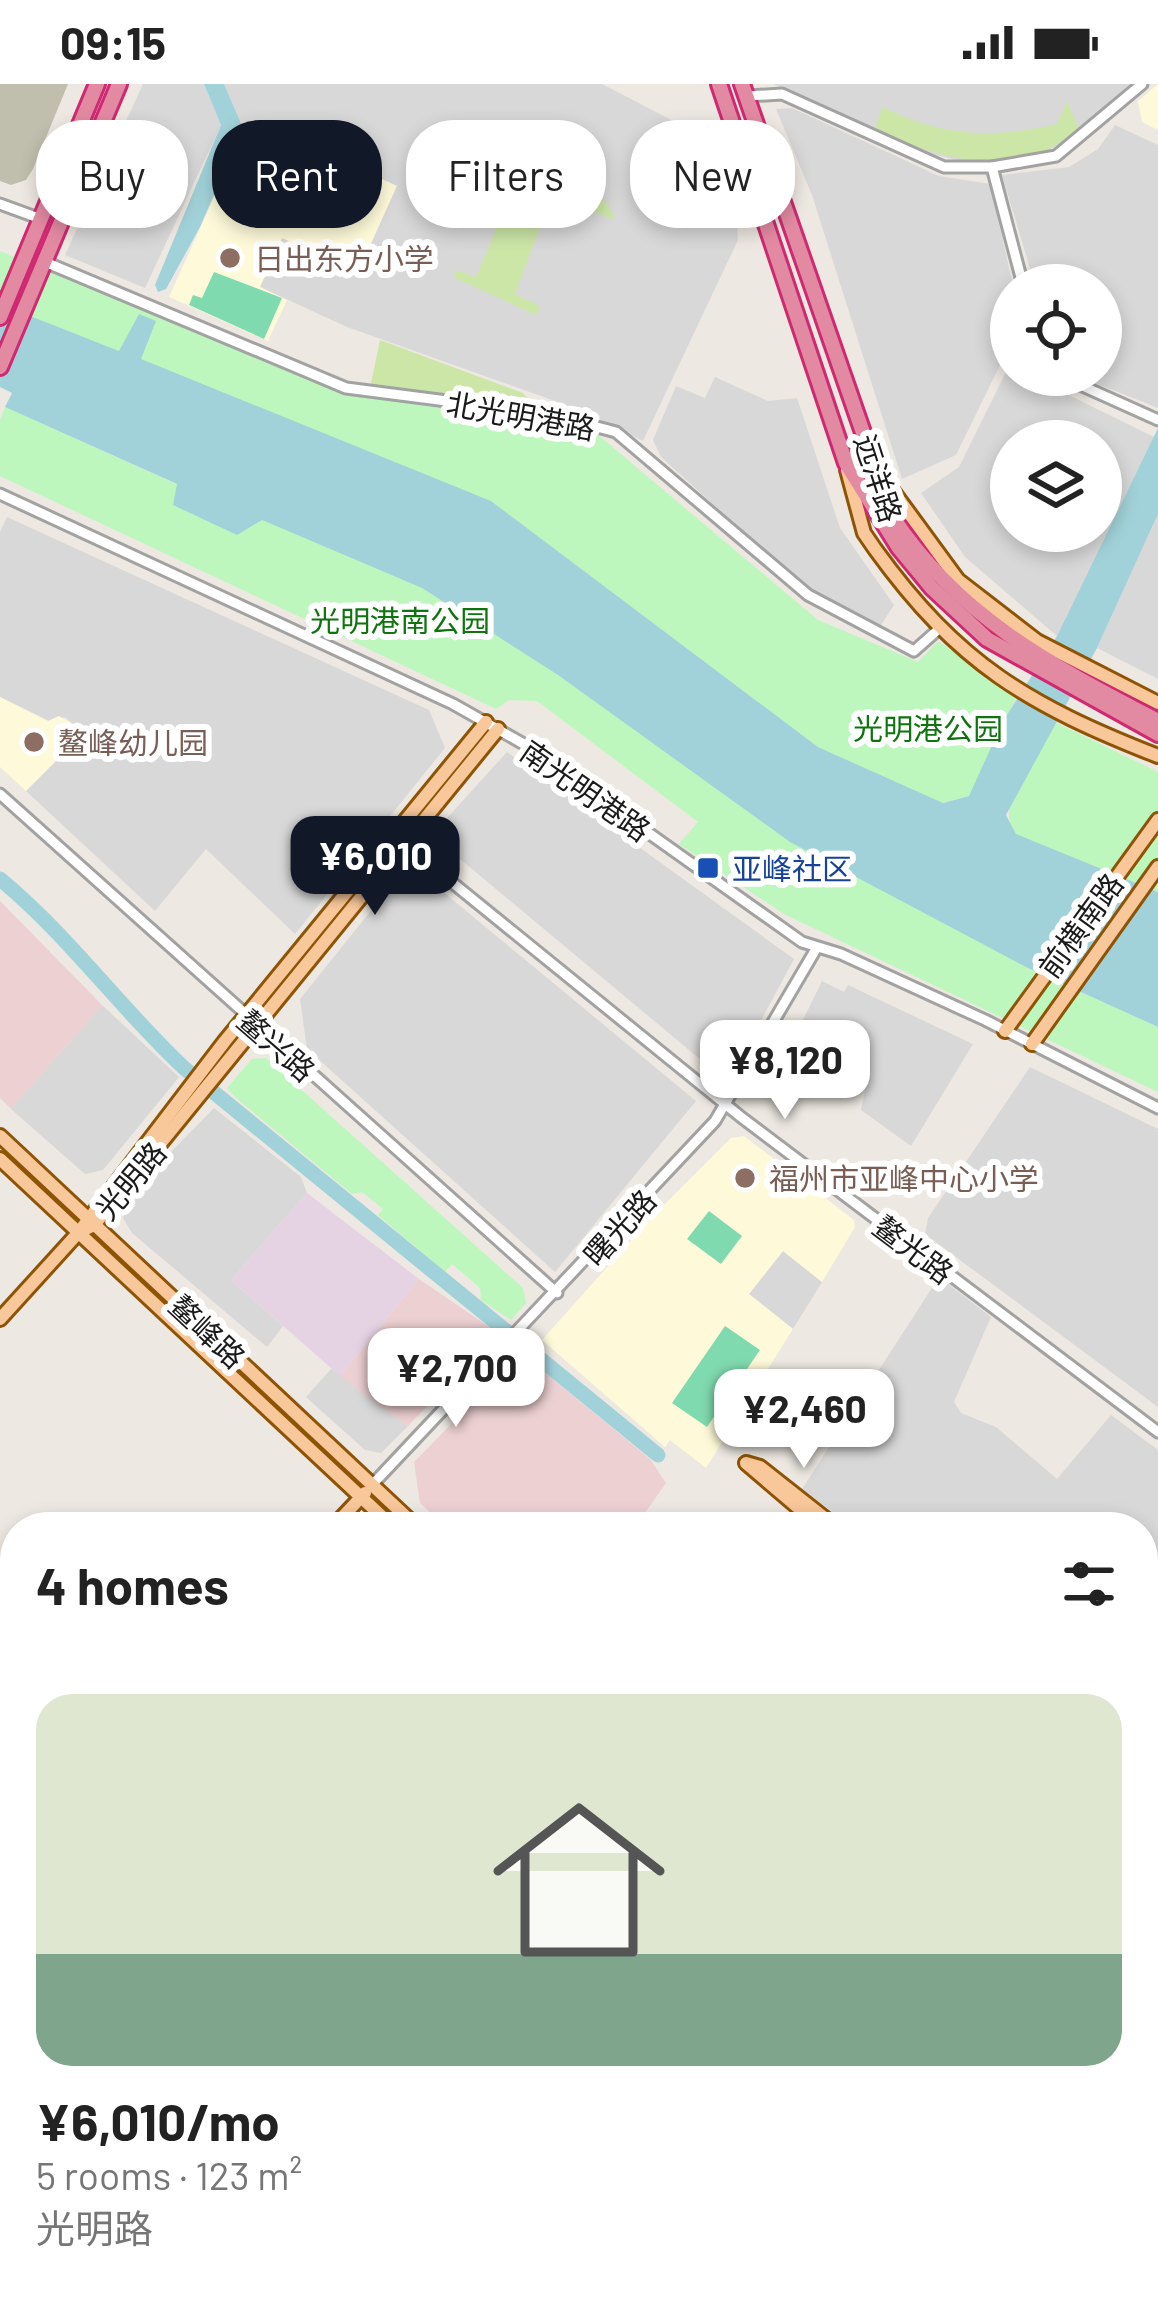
<!DOCTYPE html>
<html lang="en">
<head>
<meta charset="utf-8">
<style>
	:root { --surface:#fff; --page:#f2f2f2; --text:#222; --muted:#767676; --line:#e0e0e0; --accent:#111827 }
	body { margin:0; font-family:Barlow,"Noto Sans SC",sans-serif; background:var(--page); color:var(--text); height:100vh; display:flex; flex-direction:column; font-size:45px; white-space:nowrap }
	* { box-sizing:border-box; margin:0 }
	p { font-size:39px; color:var(--muted) }
	.icon { flex:none; width:66px; height:66px; fill:none; stroke:currentColor; stroke-width:2; stroke-linecap:round; stroke-linejoin:round }
	.map { position:relative; flex:1; overflow:hidden }
	.sheet { position:absolute; left:0px; top:1428px; width:1158px; height:807px; display:flex; flex-direction:column; background:var(--surface); border-radius:48px 48px 0 0; box-shadow:0 6px 18px #0003 }
	.sheet>* { flex:none }
	.top-card { position:absolute; left:36px; top:36px; width:1086px; height:108px; display:flex; gap:24px }
	.buttons { position:absolute; left:990px; top:180px; display:grid; gap:24px }
	.buttons a { display:grid; place-items:center; width:132px; height:132px; border-radius:50%; background:var(--surface); box-shadow:0 6px 18px #0003; font-size:60px }
	.price { position:absolute; translate:-50% -102px; padding:0 27px; border-radius:24px; background:#fff; color:#222; font-size:39px; line-height:78px; filter:drop-shadow(0 3px 6px #0008) }
	.price::after { content:''; position:absolute; left:50%; top:72px; width:36px; height:27px; margin-left:-18px; background:inherit; clip-path:polygon(0 0,100% 0,50% 100%) }
	.price.current { background:var(--accent); color:#fff }
	ul { padding:0; list-style:none }
	li { display:grid; align-content:center; gap:24px; height:636px; padding:0 36px }
	li+li { border-top:3px solid var(--line) }
	li span { display:grid; place-items:center; height:372px; border-radius:36px; color:#555 }
	li>.icon { margin-inline-start:auto }
	span .icon { width:216px; height:216px; fill:#fffc; stroke-width:1 }
	li b { font-size:51px }
	h2 { display:flex; justify-content:space-between; align-items:center; height:144px; padding:0 36px; font-size:51px }
	.pill { padding:0 42px; border-radius:48px; background:var(--surface); box-shadow:0 6px 18px #0003; font-size:42px; line-height:108px }
	.pill.current { background:var(--accent); color:#fff }
	.status { display:flex; justify-content:space-between; align-items:center; height:84px; padding:0 60px; background:var(--surface); direction:ltr }
	.status svg { height:33px; fill:currentColor }
	.map>svg:first-child { display:block }
	.residential { fill:#d9d8d8; fill-rule:evenodd }
	.commercial { fill:#edd0d1 }
	.industrial { fill:#e5d3e4 }
	.education { fill:#fefad9 }
	.construction { fill:#c0bfad }
	.grass { fill:#cce6a7 }
	.park { fill:#bef7be }
	.pitch { fill:#80daaf }
	.water { fill:#a2d2d9 }
	.pier { fill:#fff }
	.lines { fill:none; stroke-linecap:round; stroke-linejoin:round }
	.river { stroke:#a2d2d9; stroke-width:15 }
	.minor-casing { stroke:#a2a2a2; stroke-width:15 }
	.major-casing { stroke:#8e5405; stroke-width:18 }
	.highway-casing { stroke:#cf2971; stroke-width:20 }
	.minor { stroke:#fff; stroke-width:9 }
	.major { stroke:#f8c79a; stroke-width:12 }
	.highway { stroke:#e38aa3; stroke-width:14 }
	.education-dot { fill:#8d6e63; stroke:#fff; stroke-width:4.5 }
	.transit-dot { fill:#1a4fb4; stroke:#fff; stroke-width:4.5 }
	.labels { text-anchor:middle; dominant-baseline:central; stroke-width:12; stroke-linejoin:round; paint-order:stroke }
	.education-label { font-size:30px; fill:#785e54; stroke:#fff; text-anchor:start }
	.street-label { font-size:30px; fill:#1b1b1b; stroke:#fff }
	.park-label { font-size:30px; fill:#0f740e; stroke:#fff }
	.transit-label { font-size:30px; fill:#164399; stroke:#fff; text-anchor:start }
</style>
</head>
<body>
<div class="status"><b>09:15</b><svg viewBox="0 0 49 12"><path d="M0 12V9h3v3zM5 12V6h3v6zM10 12V3h3v9zM15 12V0h3v12zM26 1h20v11H26zM47 4h2v5h-2z"/></svg></div>
<div class="map">
<svg width="1158" height="2233" viewBox="0 0 1158 2233">
	<rect width="100%" height="100%" fill="#ede8e1"/>
	<g class="residential">
		<path d="M143 0H204L221 41 145 204 65 171Z"/>
		<path d="M224 0H602L708 55 697 85 696 117 737 140 738 156 643 357 583 327 347 243 260 203 282 154 312 123 229 80 243 44Z"/>
		<path d="M773 0H1130L1070 54 1035 74 960 77 928 69Z"/>
		<path d="M792 24 939 92 990 100 1013 201 1011 277H1002L956 371 902 395 812 111 776 25Z"/>
		<path d="M1115 41 1158 61V324L1075 291H1101V201H1035L1002 91 1069 83 1098 65Z"/>
		<path d="M1009 282 1011 291H1028L1154 353 1057 552 965 473 921 409 959 383ZM1011 357H1101V447H1011Z"/>
		<path d="M715 293 768 317 797 314 840 444 894 521 881 541 813 511 661 373 653 356 676 302 705 314Z"/>
		<path d="M1158 430V595L1097 564Z"/>
		<path d="M7 433 429 626 445 664 295 850 206 765 155 827 26 707 73 640 65 633 49 637 0 613V448Z"/>
		<path d="M507 668 794 875 736 983 728 979 719 991 436 755 438 744Z"/>
		<path d="M419 788 696 1017 555 1188 307 965 300 915 398 793Z"/>
		<path d="M822 897 844 908 848 901 973 960 911 1062 861 1026 869 987 800 942Z"/>
		<path d="M102 921 179 993 103 1086 85 1090 11 1025Z"/>
		<path d="M1030 983 1158 1045V1323L925 1150 928 1134Z"/>
		<path d="M214 1024 301 1093 307 1109 231 1196 283 1242 267 1263 132 1149 123 1134 128 1112Z"/>
		<path d="M783 1167 822 1198 793 1245 749 1210Z"/>
		<path d="M939 1193 991 1233 954 1318 961 1329 996 1343 1057 1395 1111 1331 1158 1366V1520L1143 1537V1443H853L802 1405Z"/>
		<path d="M332 1284 408 1342 381 1369 365 1366 306 1313Z"/>
		<path d="M1158 1574V1631L1143 1616V1592Z"/>
		<path d="M1143 1699 1158 1722V1808L1148 1833 1143 1829Z"/>
		<path d="M1143 2193 1158 2206V2233H956L969 2220H1143Z"/>
		<path d="M537 2220H907L893 2233H551Z"/>
	</g>
	<g class="commercial">
		<path d="M0 817 102 921 11 1025 0 1014Z"/>
		<path d="M419 1195 498 1249 408 1342 340 1292Z"/>
		<path d="M521 1269 650 1375 666 1399 635 1443H446L420 1419 414 1378Z"/>
	</g>
	<path class="industrial" d="M307 1109 419 1195 340 1292 231 1196Z"/>
	<g class="education">
		<path d="M1158 0V46L1142 38 1138 17Z"/>
		<path d="M335 73 397 102 358 188 282 154 260 203 287 216 268 257 169 213 229 80 312 123Z"/>
		<path d="M0 613 48 637 59 632 73 640 62 671 26 707 0 683Z"/>
		<path d="M744 1052 854 1136 855 1143 822 1198 783 1167 749 1210 793 1245 706 1384 670 1356 665 1363 542 1256 651 1134 731 1054Z"/>
	</g>
	<path class="construction" d="M0 0H68L33 85 26 96 11 101 0 97Z"/>
	<g class="grass">
		<path d="M1067 17 1079 45C1016 99 943 76 875 45L882 23C945 53 990 55 1057 40Z"/>
		<path d="M499 66C535 77 604 94 615 136L552 112 515 210 540 222 536 231 453 193 457 186 476 193 515 100 461 72Z"/>
		<path d="M380 256 523 309 531 318 370 304Z"/>
	</g>
	<g class="park">
		<path d="M0 167 348 309 555 335 597 350 818 536 918 578 938 557 1018 611C999 644 988 681 969 712L942 719 818 663 491 417 0 220Z"/>
		<path d="M5 323 178 401 174 421 261 435 422 504 1028 884 1158 943V1008L784 830 679 760 698 738 537 617 509 616 496 625 0 392V336Z"/>
		<path d="M1053 637 1158 688V808L1015 750C993 719 1037 666 1053 637Z"/>
		<path d="M266 974 523 1204 526 1219 511 1236 481 1216 480 1204 452 1180 445 1188 378 1131 383 1125 362 1108 352 1110 236 1014 227 1004 252 975Z"/>
		<path d="M0 1809 15 1823V1883L0 1870Z"/>
		<path d="M402 2220H460L476 2233H416Z"/>
	</g>
	<g class="pitch">
		<path d="M214 188 282 214 264 255 189 221 193 211 202 214Z"/>
		<path d="M709 1127 742 1152 721 1180 687 1155Z"/>
		<path d="M725 1242 760 1266 707 1343 672 1319Z"/>
	</g>
	<g class="water">
		<path d="M204 0H224L243 44 200 143 166 205 158 208 155 201 221 41Z"/>
		<path d="M0 220 119 267 139 230 156 237 141 275 491 417 818 663 943 719 969 712 1003 637 1057 552 1158 344V430L1097 564 1006 731 1016 750 1158 808V943L1028 884 790 758 558 591 422 504 262 436 237 451 173 421 177 400 5 323 12 309 0 303Z"/>
		<path d="M0 1870 15 1883V2220H402L416 2233H0Z"/>
	</g>
	<path class="pier" d="M330 2220H402L416 2233H344Z"/>
	<g class="lines">
		<g class="river">
			<path d="M0 795C68 851 120 924 184 984L658 1371"/>
			<path d="M758 1438 762 1443"/>
			<path d="M1143 1688 1158 1709"/>
		</g>
		<g class="minor-casing">
			<g id="minor">
				<path d="M747 12 782 10 944 83H992L1056 72 1142 0"/>
				<path d="M992 83 1023 201"/>
				<path d="M0 120 41 135"/>
				<path d="M45 178 346 304 548 330 616 348 808 511 914 567 940 544"/>
				<path d="M1058 291 1158 336"/>
				<path d="M0 410 453 620 522 659 802 858 841 870 985 936 1158 1024"/>
				<path d="M0 710 557 1209"/>
				<path d="M401 757 741 1033 1158 1348"/>
				<path d="M372 1401 715 1037 816 865"/>
				<path d="M1143 1560 1158 1543"/>
				<path d="M0 1765 15 1778"/>
				<path d="M515 2220 529 2233"/>
				<path d="M923 2233 937 2220"/>
			</g>
		</g>
		<g class="major-casing">
			<g id="major">
				<path d="M847 386 864 449 875 465C958 580 1028 621 1158 672"/>
				<path d="M881 391 958 496 1037 557 1158 619"/>
				<path d="M1005 947 1158 736"/>
				<path d="M1032 960 1158 783"/>
				<path d="M0 1052 417 1443"/>
				<path d="M0 1075 393 1443"/>
				<path d="M80 1148 94 1141 498 645"/>
				<path d="M0 1235 79 1148 225 957 486 638"/>
				<path d="M746 1379 760 1383 836 1443"/>
				<path d="M747 1380 821 1443"/>
				<path d="M333 1443 365 1409"/>
				<path d="M0 1594 15 1608"/>
				<path d="M1143 1641 1158 1653"/>
				<path d="M1143 1653 1158 1665"/>
				<path d="M0 1802 15 1785"/>
				<path d="M0 1802 15 1815"/>
				<path d="M1143 2125 1158 2139"/>
				<path d="M1143 2146 1158 2160"/>
				<path d="M474 2220 489 2233"/>
				<path d="M494 2220 507 2233"/>
			</g>
		</g>
		<g class="highway-casing">
			<g id="highway">
				<path d="M719 0 846 379 899 464 932 504 987 555 1158 650"/>
				<path d="M742 0 892 432C959 534 1053 582 1158 637"/>
				<path d="M0 233 97 0"/>
				<path d="M0 283 119 0"/>
			</g>
		</g>
		<use href="#minor" class="minor"/>
		<use href="#major" class="major"/>
		<use href="#highway" class="highway"/>
	</g>
	<g class="education-dot">
		<circle cx="230" cy="174" r="12"/>
		<circle cx="34" cy="658" r="12"/>
		<circle cx="745" cy="1094" r="12"/>
	</g>
	<rect class="transit-dot" x="696" y="772" width="24" height="24" rx="6"/>
	<g class="labels">
		<g class="education-label">
			<text x="254" y="174">日出东方小学</text>
			<text x="58" y="658">鳌峰幼儿园</text>
			<text x="769" y="1094">福州市亚峰中心小学</text>
		</g>
		<g class="street-label">
			<text transform="translate(521 331) rotate(10)">北光明港路</text>
			<text transform="translate(879 394) rotate(72)">远洋路</text>
			<text transform="translate(586 706) rotate(35)">南光明港路</text>
			<text transform="translate(1080 841) rotate(-54)">前横南路</text>
			<text transform="translate(277 961) rotate(41)">鳌兴路</text>
			<text transform="translate(130 1096) rotate(-50)">光明路</text>
			<text transform="translate(619 1143) rotate(-48)">曙光路</text>
			<text transform="translate(914 1165) rotate(37)">鳌光路</text>
			<text transform="translate(208 1247) rotate(43)">鳌峰路</text>
		</g>
		<g class="park-label">
			<text x="400" y="536">光明港南公园</text>
			<text x="928" y="644">光明港公园</text>
		</g>
		<g class="transit-label">
			<text x="732" y="784">亚峰社区</text>
		</g>
	</g>
</svg>
<div class="buttons">
<a><svg class="icon" aria-label="locate" viewBox="0 0 24 24"><circle cx="12" cy="12" r="6"/><path d="M12 2v4M12 18v4M2 12h4M18 12h4"/></svg></a>
<a><svg class="icon" aria-label="layers" viewBox="0 0 24 24"><path d="M12 4l9 5-9 5-9-5zM3 14l9 5 9-5"/></svg></a>
</div>
<b class="price current" style="left:375px;top:834px">¥6,010</b>
<b class="price" style="left:785px;top:1038px">¥8,120</b>
<b class="price" style="left:456px;top:1346px">¥2,700</b>
<b class="price" style="left:804px;top:1387px">¥2,460</b>
<div class="top-card">
<a class="pill">Buy</a>
<a class="pill current">Rent</a>
<a class="pill">Filters</a>
<a class="pill">New</a>
</div>
<section class="sheet">
<h2>4 homes<svg class="icon" aria-label="filters" viewBox="0 0 24 24"><path d="M4 7h16M4 17h16"/><circle cx="9" cy="7" r="2"/><circle cx="15" cy="17" r="2"/></svg></h2>
<ul>
<li><span style="background:linear-gradient(#dfe7d0 70%,#7fa58c 0)"><svg class="icon" aria-label="home" viewBox="0 0 24 24"><path d="M3 11l9-7 9 7M6 9v11h12V9"/></svg></span><div><b>¥6,010/mo</b><p>5 rooms · 123 m²</p><p>光明路</p></div></li>
</ul>
</section>
</div>
</body>
</html>
